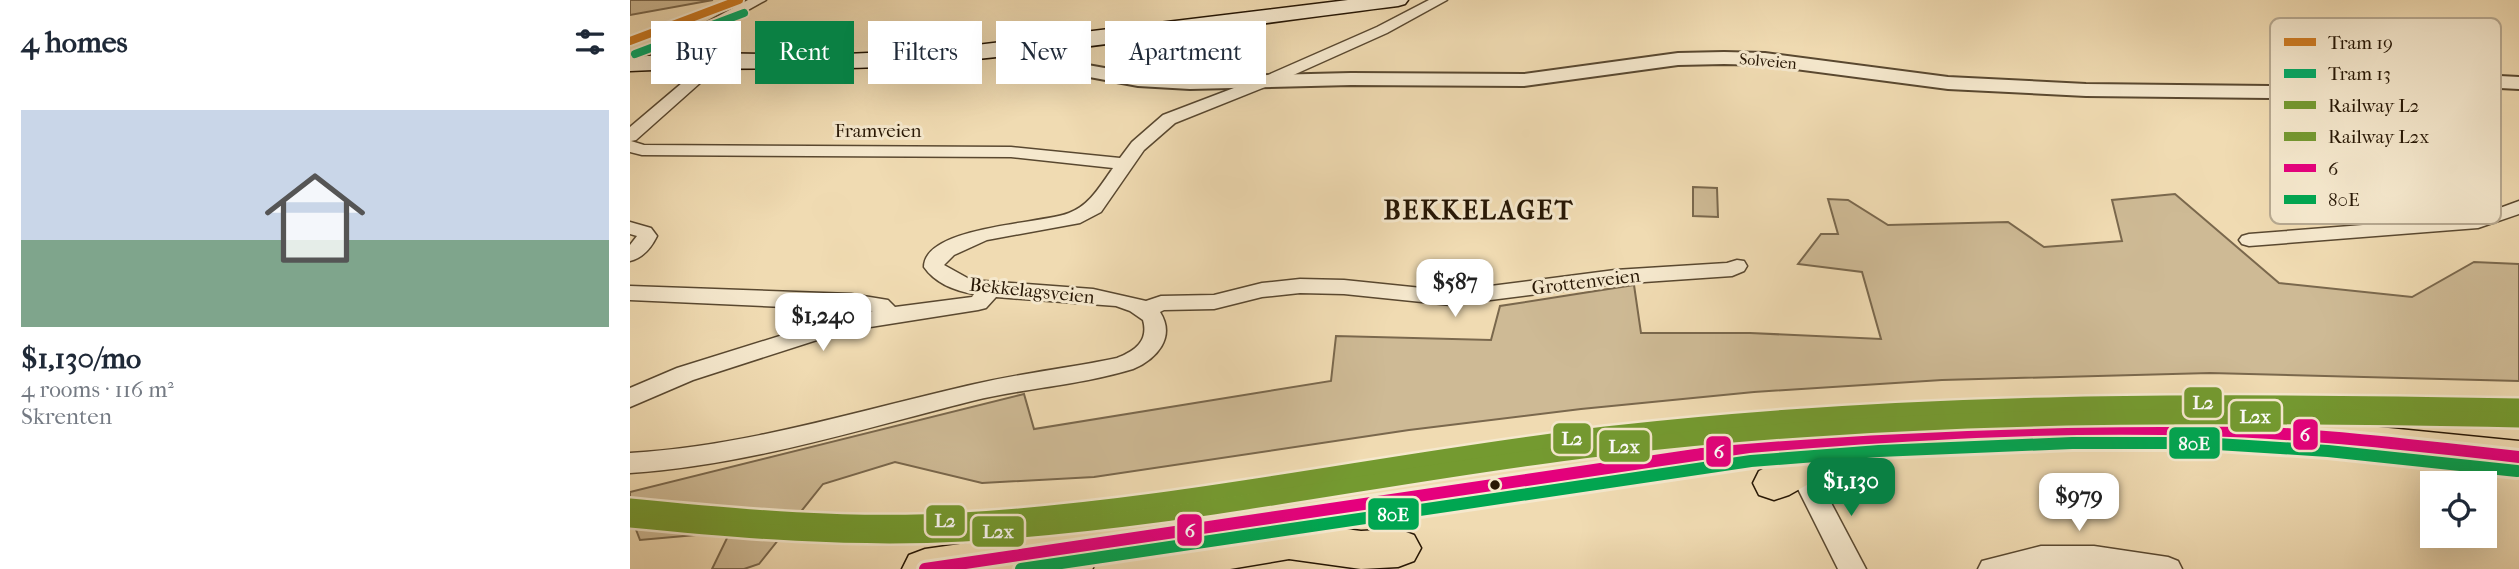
<!DOCTYPE html>
<html lang="en">
<head>
<meta charset="utf-8">
<style>
	:root { --surface:#fff; --page:#f2f2f3; --text:#1f2937; --muted:#747a83; --line:#e0e1e3; --accent:#0b8043 }
	body { margin:0; font-family:"IM FELL French Canon",serif; background:var(--page); color:var(--text); height:100vh; display:flex; flex-direction:column; font-size:26px; white-space:nowrap }
	* { box-sizing:border-box; margin:0 }
	p { font-size:23px; color:var(--muted) }
	.icon { flex:none; width:38px; height:38px; fill:none; stroke:currentColor; stroke-width:2; stroke-linecap:round; stroke-linejoin:round }
	.map { position:relative; flex:1; overflow:hidden }
	.sheet { display:flex; flex-direction:column; background:var(--surface); width:630px }
	.sheet>* { flex:none }
	.guide { position:absolute; left:21px; top:21px; width:665px; height:63px; display:flex; gap:14px }
	.fabs { position:absolute; left:1790px; top:471px; display:grid; gap:14px }
	.fabs a { display:grid; place-items:center; width:77px; height:77px; border-radius:0px; background:var(--surface); box-shadow:0 7px 28px #0002; font-size:35px }
	.price { position:absolute; translate:-50% -60px; padding:0 16px; border-radius:14px; background:#fff; color:#222; font-size:23px; line-height:46px; filter:drop-shadow(0 2px 4px #0008) }
	.price::after { content:''; position:absolute; left:50%; top:42px; width:21px; height:16px; margin-left:-10px; background:inherit; clip-path:polygon(0 0,100% 0,50% 100%) }
	.price.current { background:var(--accent); color:#fff }
	ul { padding:0; list-style:none }
	li { display:grid; align-content:center; gap:14px; height:371px; padding:0 21px }
	li+li { border-top:2px solid var(--line) }
	li span { display:grid; place-items:center; height:217px; border-radius:0px; color:#555 }
	li>.icon { margin-inline-start:auto }
	span .icon { width:126px; height:126px; fill:#fffc; stroke-width:1 }
	li b { font-size:30px }
	h2 { display:flex; justify-content:space-between; align-items:center; height:84px; padding:0 21px; font-size:30px }
	.tag { padding:0 24px; border-radius:0px; background:var(--surface); box-shadow:0 7px 28px #0002; font-size:24px; line-height:63px }
	.tag.current { background:var(--accent); color:#fff }
	main { display:flex; flex:1; min-height:0 }
	.map>svg:first-child { display:block }
	.green { fill:#ceba95; stroke:#7a684d; stroke-width:2 }
	.lines { fill:none; stroke-linecap:round; stroke-linejoin:round }
	.minor-casing { stroke:#594830; stroke-width:3 }
	.tertiary-casing { stroke:#594830; stroke-width:4 }
	.secondary-casing { stroke:#271705; stroke-width:3 }
	.trunk-casing { stroke:#271705; stroke-width:3 }
	.minor { fill:#f5e8cd; fill-rule:evenodd }
	.tertiary { fill:#f5e8cd; fill-rule:evenodd }
	.secondary { fill:#f5e8cd; fill-rule:evenodd }
	.trunk { fill:#f0dbb2; fill-rule:evenodd }
	.bus-1-casing { stroke:#f5e8cd; stroke-width:18 }
	.bus-2-casing { stroke:#f5e8cd; stroke-width:18 }
	.bus-1 { stroke:#e5007d; stroke-width:12 }
	.bus-2 { stroke:#00a651; stroke-width:12 }
	.rail-1-casing { stroke:#f5e8cd; stroke-width:20 }
	.rail-2-casing { stroke:#f5e8cd; stroke-width:20 }
	.rail-1 { stroke:#749a30; stroke-width:15 }
	.rail-2 { stroke:#749a30; stroke-width:15 }
	.tram-1-casing { stroke:#f5e8cd; stroke-width:12 }
	.tram-2-casing { stroke:#f5e8cd; stroke-width:12 }
	.tram-1 { stroke:#cd7b23; stroke-width:8 }
	.tram-2 { stroke:#02aa66; stroke-width:8 }
	.bus-dot { fill:#271705; stroke:#f5e8cd; stroke-width:2.5 }
	.labels { text-anchor:middle; dominant-baseline:central; stroke-width:6; stroke-linejoin:round; paint-order:stroke }
	.far-street-label { font-size:16px; fill:#271705; stroke:#f5e8cd }
	.street-label { font-size:19px; fill:#271705; stroke:#f5e8cd }
	.district-label { font-size:26px; font-weight:bold; letter-spacing:2px; fill:#271705; stroke:#f5e8cd }
	.key { fill:#f5e8cd; stroke:#b7a991; stroke-width:2 }
	.key-label { font-size:19px; fill:#271705 }
	.line-badge { stroke:#f5e8cd; stroke-width:2.5 }
	.badge-label { font-size:19px; text-anchor:middle; font-weight:bold; fill:#fff }
</style>
</head>
<body>
<main>
<section class="sheet">
<h2>4 homes<svg class="icon" aria-label="filters" viewBox="0 0 24 24"><path d="M4 7h16M4 17h16"/><circle cx="9" cy="7" r="2"/><circle cx="15" cy="17" r="2"/></svg></h2>
<ul>
<li><span style="background:linear-gradient(#c9d6e8 60%,#7fa58c 0)"><svg class="icon" aria-label="home" viewBox="0 0 24 24"><path d="M3 11l9-7 9 7M6 9v11h12V9"/></svg></span><div><b>$1,130/mo</b><p>4 rooms · 116 m²</p><p>Skrenten</p></div></li>
</ul>
</section>
<div class="map">
<svg width="1889" height="569" viewBox="0 0 1889 569">
	<rect width="100%" height="100%" fill="#f0dbb2"/>
	<filter id="stains"><feTurbulence type="fractalNoise" baseFrequency=".00286" numOctaves="4"/><feColorMatrix values="0 0 0 0 .2 0 0 0 0 .09 0 0 0 0 .02 0 0 0 .5 -.17"/></filter>
	<radialGradient id="worn" r=".72"><stop offset=".6" stop-color="#630" stop-opacity="0"/><stop offset="1" stop-color="#630" stop-opacity=".3"/></radialGradient>
	<g class="green">
		<path d="M0 0H83L0 15Z"/>
		<path d="M1063 187 1087 188 1088 217 1063 216Z"/>
		<path d="M1545 194 1649 283 1782 297 1844 262 1889 264V381L1580 373 1312 380 1124 392 951 409 779 430 464 477 352 483 265 462 193 484 129 564 114 569H82L100 532 10 540 0 514V492L394 394 404 429 701 381 706 336 861 340 870 306 1004 285 1011 333H1120L1251 339 1232 272 1168 264 1191 234H1208L1198 199 1218 200 1258 225 1378 222 1414 247 1492 241 1482 200Z"/>
	</g>
	<g class="lines">
		<g class="minor-casing">
			<g id="minor">
				<path d="M118 0H136L43 52 27 65H15L13 62 33 46Z"/>
				<path d="M799 0H817L757 33 650 81 545 123 514 150 471 212 450 223 357 240 324 255 314 265 341 280 463 289 516 301 531 296 584 295 632 283 670 279 714 280 821 291 985 270 1097 263 1107 260 1114 261 1117 266 1114 271 1102 276 985 284 821 305 714 294 670 293 632 297 584 309 534 310 530 312C546 337 527 359 503 369 451 385 395 388 342 401 228 430 118 465 0 473V453C119 446 230 410 345 384 392 373 440 368 487 358 505 351 519 341 513 320L500 311 486 306 366 297 356 308 348 310 215 331 63 380 0 407V388L47 368 204 319 243 311 0 300V286L221 294 258 300 265 307 342 297 344 294C325 291 305 283 294 267 294 226 412 224 439 213 460 205 470 186 483 168L381 157 12 155 0 152V127L65 72H77L79 75 6 140 1 141 14 145 381 147 490 158 502 142 533 115 638 75 747 27Z"/>
				<path d="M1889 201V214L1848 228 1619 246 1612 244 1609 240 1612 236 1619 234 1848 216Z"/>
				<path d="M0 222 21 228 27 236C21 248 13 258 0 261V245L7 236 0 234Z"/>
				<path d="M1180 477 1189 480 1236 569H1208L1167 487 1171 480Z"/>
				<path d="M1411 546H1464L1538 557 1548 561 1552 569H1348L1352 561Z"/>
			</g>
		</g>
		<g class="tertiary-casing">
			<path id="tertiary" d="M397 41 404 43 407 54 413 57 508 74 560 77 721 73 894 74 1048 53 1094 52 1135 53 1318 77 1456 84 1640 86 1793 72 1889 77V89L1793 84 1640 98 1456 96 1318 89 1135 65 1094 64 1048 65 894 86 721 85 560 89 508 86 400 66 388 56 387 47Z"/>
		</g>
		<g class="secondary-casing">
			<path id="secondary" d="M718 0H778L775 4 768 6C614 25 460 49 306 63 205 73 102 65 0 71V57L72 53 193 55 305 50Z"/>
		</g>
		<g class="trunk-casing">
			<path id="trunk" d="M1507 413 1668 419 1889 441V473C1805 463 1720 452 1636 447 1494 440 1353 444 1212 455L1207 468 1159 495 1144 500 1129 495 1123 483 1129 471 1150 460 700 527 731 531 768 529 784 535 791 548 784 561 768 567 731 569 659 559 600 569H464L467 562 424 569H272L279 555 295 549 1119 431 1313 418Z"/>
		</g>
		<use href="#minor" class="minor"/>
		<use href="#tertiary" class="tertiary"/>
		<use href="#secondary" class="secondary"/>
		<use href="#trunk" class="trunk"/>
		<g class="bus-1-casing">
			<path id="bus-1" d="M295 569 1119 447C1270 435 1422 425 1573 430 1679 433 1784 445 1889 457"/>
		</g>
		<g class="bus-2-casing">
			<path id="bus-2" d="M391 569 1121 461 1249 451 1442 443H1571L1698 451 1887 471"/>
		</g>
		<use href="#bus-1" class="bus-1"/>
		<use href="#bus-2" class="bus-2"/>
		<g class="rail-1-casing">
			<path id="rail-1" d="M0 506C110 517 222 527 333 520 552 507 767 458 985 433 1285 399 1587 400 1889 406"/>
		</g>
		<g class="rail-2-casing">
			<path id="rail-2" d="M0 520C111 531 222 540 333 534 552 522 767 472 985 447 1285 412 1587 414 1889 420"/>
		</g>
		<use href="#rail-1" class="rail-1"/>
		<use href="#rail-2" class="rail-2"/>
		<g class="tram-1-casing">
			<path id="tram-1" d="M0 41 109 0"/>
		</g>
		<g class="tram-2-casing">
			<path id="tram-2" d="M5 54 114 13"/>
		</g>
		<use href="#tram-1" class="tram-1"/>
		<use href="#tram-2" class="tram-2"/>
	</g>
	<circle class="bus-dot" cx="865" cy="485" r="6"/>
	<g class="labels">
		<g class="far-street-label">
			<text transform="translate(1138 61) rotate(5)">Solveien</text>
		</g>
		<g class="street-label">
			<text x="248" y="131">Framveien</text>
			<text transform="translate(956 282) rotate(-7)">Grottenveien</text>
			<text transform="translate(402 291) rotate(6)">Bekkelagsveien</text>
		</g>
		<g class="district-label">
			<text x="849" y="210">BEKKELAGET</text>
		</g>
	</g>
	<rect x="1640" y="18" width="231" height="206" rx="10" class="key"/>
	<rect x="1654" y="38" width="32" height="8" fill="#cd7b23"/>
	<rect x="1654" y="69" width="32" height="9" fill="#02aa66"/>
	<rect x="1654" y="101" width="32" height="8" fill="#749a30"/>
	<rect x="1654" y="132" width="32" height="9" fill="#749a30"/>
	<rect x="1654" y="164" width="32" height="8" fill="#e5007d"/>
	<rect x="1654" y="195" width="32" height="9" fill="#00a651"/>
	<g class="key-label">
		<text x="1698" y="49">Tram 19</text>
		<text x="1698" y="80">Tram 13</text>
		<text x="1698" y="112">Railway L2</text>
		<text x="1698" y="143">Railway L2x</text>
		<text x="1698" y="175">6</text>
		<text x="1698" y="206">80E</text>
	</g>
	<g class="line-badge">
		<rect x="1553" y="386" width="40" height="33" rx="7" fill="#749a30"/>
		<rect x="1599" y="400" width="53" height="33" rx="7" fill="#749a30"/>
		<rect x="1662" y="418" width="27" height="33" rx="7" fill="#e5007d"/>
		<rect x="922" y="422" width="40" height="33" rx="7" fill="#749a30"/>
		<rect x="1538" y="426" width="53" height="34" rx="7" fill="#00a651"/>
		<rect x="968" y="429" width="53" height="34" rx="7" fill="#749a30"/>
		<rect x="1075" y="435" width="27" height="33" rx="7" fill="#e5007d"/>
		<rect x="737" y="497" width="53" height="34" rx="7" fill="#00a651"/>
		<rect x="295" y="504" width="41" height="33" rx="7" fill="#749a30"/>
		<rect x="546" y="513" width="27" height="34" rx="7" fill="#e5007d"/>
		<rect x="341" y="515" width="54" height="33" rx="7" fill="#749a30"/>
	</g>
	<g class="badge-label">
		<text x="1573" y="409">L2</text>
		<text x="1625" y="423">L2x</text>
		<text x="1675" y="441">6</text>
		<text x="942" y="445">L2</text>
		<text x="1564" y="450">80E</text>
		<text x="994" y="453">L2x</text>
		<text x="1089" y="458">6</text>
		<text x="763" y="521">80E</text>
		<text x="315" y="527">L2</text>
		<text x="560" y="537">6</text>
		<text x="368" y="538">L2x</text>
	</g>
	<rect width="100%" height="100%" filter="url(#stains)"/>
	<rect width="100%" height="100%" fill="url(#worn)"/>
</svg>
<div class="fabs">
<a><svg class="icon" aria-label="locate" viewBox="0 0 24 24"><circle cx="12" cy="12" r="6"/><path d="M12 2v4M12 18v4M2 12h4M18 12h4"/></svg></a>
</div>
<b class="price" style="left:825px;top:319px">$587</b>
<b class="price" style="left:193px;top:353px">$1,240</b>
<b class="price current" style="left:1221px;top:518px">$1,130</b>
<b class="price" style="left:1449px;top:533px">$979</b>
<div class="guide">
<a class="tag">Buy</a>
<a class="tag current">Rent</a>
<a class="tag">Filters</a>
<a class="tag">New</a>
<a class="tag">Apartment</a>
</div>
</div>
</main>
</body>
</html>
